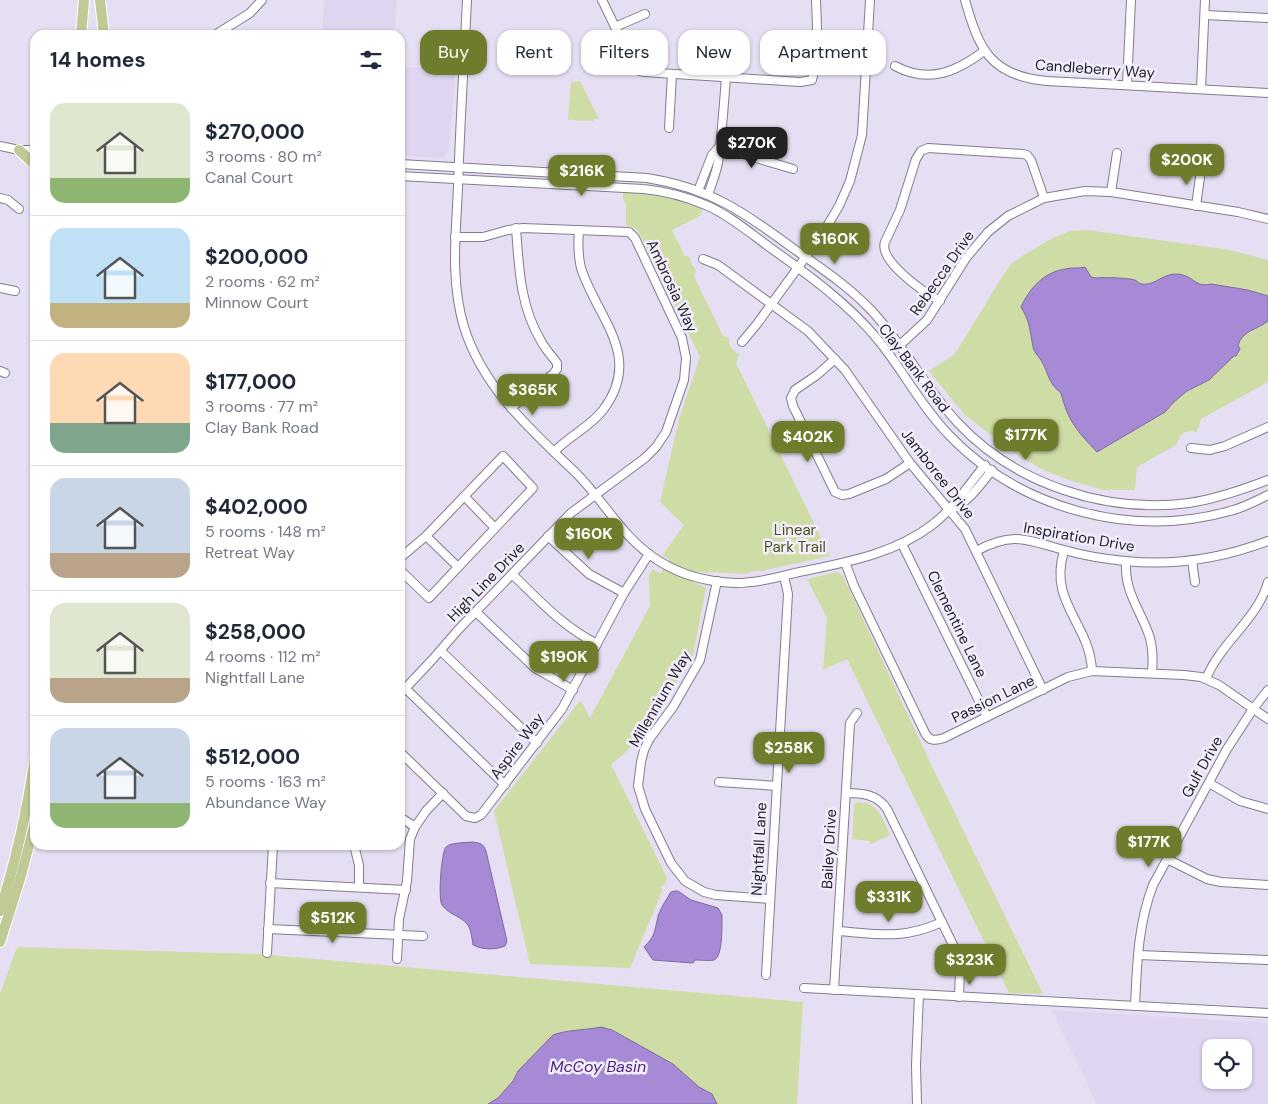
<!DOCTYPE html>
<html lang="en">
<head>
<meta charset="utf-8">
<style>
	:root { --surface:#fff; --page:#f6f6f7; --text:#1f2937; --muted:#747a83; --line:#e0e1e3; --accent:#6d7d2b }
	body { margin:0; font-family:"DM Sans",sans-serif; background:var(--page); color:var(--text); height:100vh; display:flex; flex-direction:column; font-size:19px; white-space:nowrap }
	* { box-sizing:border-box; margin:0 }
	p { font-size:16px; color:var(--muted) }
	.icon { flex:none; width:28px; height:28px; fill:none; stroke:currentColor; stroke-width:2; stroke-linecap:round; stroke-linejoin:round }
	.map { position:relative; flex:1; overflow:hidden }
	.panel { position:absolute; left:30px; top:30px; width:375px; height:820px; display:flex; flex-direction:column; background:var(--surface); border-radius:15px; box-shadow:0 1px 4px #0004 }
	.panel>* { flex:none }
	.top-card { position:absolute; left:420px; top:30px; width:475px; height:45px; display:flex; gap:10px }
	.tools { position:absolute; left:1202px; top:1039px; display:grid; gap:10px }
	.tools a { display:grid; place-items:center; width:50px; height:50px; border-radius:10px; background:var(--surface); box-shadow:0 1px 4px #0004; font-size:25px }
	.price { position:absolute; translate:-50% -42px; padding:0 11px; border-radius:10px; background:var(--accent); color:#fff; font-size:16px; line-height:32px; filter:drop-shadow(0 1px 2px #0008) }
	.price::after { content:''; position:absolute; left:50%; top:30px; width:15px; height:11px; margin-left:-8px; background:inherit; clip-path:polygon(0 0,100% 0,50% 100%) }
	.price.on { background:#222; color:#fff }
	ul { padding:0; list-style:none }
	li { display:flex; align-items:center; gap:15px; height:125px; padding:0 20px }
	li+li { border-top:1px solid var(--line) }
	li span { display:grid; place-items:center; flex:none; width:140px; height:100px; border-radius:15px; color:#555 }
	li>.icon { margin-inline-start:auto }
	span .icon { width:60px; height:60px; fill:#fffc; stroke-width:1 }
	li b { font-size:21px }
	h2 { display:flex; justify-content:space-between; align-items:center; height:60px; padding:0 20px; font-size:21px }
	.tag { padding:0 18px; border-radius:15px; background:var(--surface); box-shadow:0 1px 4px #0004; font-size:18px; line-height:45px }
	.tag.on { background:var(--accent); color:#fff }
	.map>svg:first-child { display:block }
	.built { fill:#dfd5f1; fill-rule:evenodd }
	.green { fill:#cedca5 }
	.water { fill:#a78ad5; stroke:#7f6aa0 }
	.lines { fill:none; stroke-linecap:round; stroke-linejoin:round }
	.minor-casing { stroke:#827c8e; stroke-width:10 }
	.major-casing { stroke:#fff; stroke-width:12 }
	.minor { stroke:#fff; stroke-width:8 }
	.major { stroke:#bfca95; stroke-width:10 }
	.labels { text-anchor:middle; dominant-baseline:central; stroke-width:5; stroke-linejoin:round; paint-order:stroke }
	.street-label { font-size:15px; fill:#221f26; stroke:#f3edfe }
	.park-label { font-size:15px; fill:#495417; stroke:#f3edfe }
	.water-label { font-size:16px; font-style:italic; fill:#4c227a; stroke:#f3edfe }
</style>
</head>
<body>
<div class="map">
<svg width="1268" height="1104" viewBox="0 0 1268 1104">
	<rect width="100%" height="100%" fill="#e6dff3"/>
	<g class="built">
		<path d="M324 0H397L394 35H322Z"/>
		<path d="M400 67 456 69 449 145 447 153 442 158 400 156Z"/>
		<path d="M1052 1010 1268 1023V1104H1097ZM1211 1048H1244V1080H1211Z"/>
	</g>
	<g class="green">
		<path d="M580 81 599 119H594L593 121 568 120 571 83Z"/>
		<path d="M623 192C652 194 677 199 703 209L700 216 672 230 685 256 690 257 692 265 696 270 694 276 723 336 729 338C728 346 732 351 739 354L736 363 830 556 761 571H753L747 574 709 572 705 573 698 571 693 582 706 588 693 654 663 706 640 736 625 753 611 764 667 878 664 886 662 885 660 888 663 889 630 968 530 964 494 811 579 702H582L590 718 650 606 649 575 653 569 660 574 669 559 663 556 664 553 684 525 660 502 679 419 700 357 641 236 635 228 626 225V205L623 199Z"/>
		<path d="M1087 230 1230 250 1268 260V382L1201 419 1197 432 1192 431 1185 432 1180 436 1176 445 1137 467 1135 490H1104L1069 480 1043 470 1011 451 965 415 929 371 955 354 1002 277 1011 264 1025 254 1053 238 1070 231Z"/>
		<path d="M837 572 843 576 928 758 1043 994 1009 993 847 659 823 670 827 618 807 579Z"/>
		<path d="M857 802C879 803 882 817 890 835L871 844 869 841 852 839 854 805Z"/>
		<path d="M17 947 258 954 803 1002 797 1104H717L712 1094 699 1087 673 1064 612 1030 601 1027 585 1031 559 1032 518 1071 513 1081 498 1098 488 1104H0V994Z"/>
	</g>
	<g class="water">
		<path d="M1085 267 1091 277 1096 278C1103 277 1128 278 1135 280 1137 281 1140 284 1142 284 1157 286 1164 270 1183 275 1194 278 1197 288 1211 284L1248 290 1268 296V321C1257 330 1243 330 1238 345L1240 349 1236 356H1234L1209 380 1187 391 1174 402 1165 412 1097 452C1077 431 1068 421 1061 393 1047 382 1049 373 1041 360 1038 356 1034 352 1033 347 1030 331 1030 321 1021 307 1029 289 1044 272 1065 269 1072 267 1078 269 1085 267Z"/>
		<path d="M472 842C480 843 483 843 486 851L507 941 505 946C495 950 483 950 473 945 470 924 469 923 451 913 448 911 444 908 442 905 438 899 441 853 446 847 451 842 465 843 472 842Z"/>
		<path d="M675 891H678L691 900 718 908 722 915C722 924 723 957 714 960 712 961 699 960 695 960L693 963 653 960 644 947C654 937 654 934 657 921 658 912 666 900 671 892Z"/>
		<path d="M601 1027 612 1030 673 1064 699 1087 712 1094 717 1104H488L498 1098 513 1081 518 1071 553 1035C565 1030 587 1030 601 1027Z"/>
	</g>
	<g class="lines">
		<g class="minor-casing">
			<g id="minor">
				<path d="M467 0C464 62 460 124 458 187 456 234 450 280 464 327 483 388 531 430 576 473 605 502 623 539 659 561 681 575 709 582 735 583 756 583 775 578 795 573 842 563 893 555 932 525 953 509 968 486 985 465"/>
				<path d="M602 0 636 70 644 72 800 82 812 80C819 57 817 24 816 0"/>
				<path d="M965 0C979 50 991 76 1047 81L1268 93"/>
				<path d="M1205 15 1268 18"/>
				<path d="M615 27 645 14"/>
				<path d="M215 35 250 13 262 0"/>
				<path d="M895 66C929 84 956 72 984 51"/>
				<path d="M1127 85 1131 0"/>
				<path d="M1201 89 1205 0"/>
				<path d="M669 128 672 74"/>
				<path d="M0 146 19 150H35"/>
				<path d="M719 147 793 169"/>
				<path d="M400 164 647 178C710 188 744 212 794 249 821 268 848 286 871 310 904 345 925 388 958 423 1015 484 1106 514 1189 503 1216 499 1242 490 1268 480"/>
				<path d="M400 176 643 189C666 191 687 197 708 206 730 216 749 232 768 246 807 274 848 303 879 341 904 372 921 406 949 435 1020 509 1131 539 1230 511 1243 508 1256 501 1268 495"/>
				<path d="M698 191 712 155 719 147"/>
				<path d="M1111 192 1117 153"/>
				<path d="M708 195C712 183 718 169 719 156 722 130 724 104 726 77"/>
				<path d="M0 198 8 200 19 209"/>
				<path d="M1196 206 1201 170"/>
				<path d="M703 259 718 265 808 331 845 370 910 463 965 529 1043 690"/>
				<path d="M0 288 15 291"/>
				<path d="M940 301C925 293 878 261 885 242L900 210 916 159 921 151 928 148 1023 154 1027 155 1031 160 1044 198"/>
				<path d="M742 342 757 324 823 233 839 206 850 181 862 135 870 0"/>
				<path d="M900 345 927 320 966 258 988 232 1008 216 1044 198 1085 191 1111 192 1238 212 1268 219"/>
				<path d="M835 359 817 375 795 390 791 398 793 406 835 492 842 495 849 494 886 479 910 463"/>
				<path d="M0 371 5 373"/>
				<path d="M511 408 553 374 557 369V363C552 356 545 349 541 341 520 306 519 268 516 228"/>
				<path d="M1191 448 1210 450 1225 446 1268 427"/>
				<path d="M554 452C569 436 590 427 603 410 644 356 597 318 581 268 578 256 578 243 579 230"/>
				<path d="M464 496 495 528"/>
				<path d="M952 509C970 501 980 485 992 470"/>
				<path d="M426 536 458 567"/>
				<path d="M548 536 589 574 624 593"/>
				<path d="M902 544 987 717"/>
				<path d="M976 551C1016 530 1028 541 1068 551 1086 556 1105 559 1125 561 1173 566 1223 558 1268 541"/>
				<path d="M1064 551C1048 603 1090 623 1092 671"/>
				<path d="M400 558 426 536 503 456 533 488 429 598 400 570"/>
				<path d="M1192 560 1195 582"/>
				<path d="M1126 561C1124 593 1141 610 1150 638 1153 650 1153 662 1152 673"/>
				<path d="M845 562 854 586 925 733C929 741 935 741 944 738L1068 677 1092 671 1184 675 1201 677 1219 685 1268 719"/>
				<path d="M512 574C540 601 562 626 597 644"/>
				<path d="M717 581 700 660 673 707 650 738 644 750 641 762 638 786 645 809 671 863 685 881 704 892 716 895 770 899"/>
				<path d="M476 612 535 668 573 690"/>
				<path d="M441 651 537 743"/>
				<path d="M1206 679C1220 643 1258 619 1268 582"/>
				<path d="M405 688 505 785"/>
				<path d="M400 694 432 660 458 630 571 513 645 458 656 447 666 432 684 380 686 358 682 338 635 238 629 232 523 228 508 230 483 237H455"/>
				<path d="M400 752 466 816 475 818 481 815 562 709 624 593 649 554"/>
				<path d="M719 782 777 786"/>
				<path d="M1209 783 1240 801 1268 809"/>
				<path d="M846 793C862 793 877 794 887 809L954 947 960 970 959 997"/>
				<path d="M400 817 415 827"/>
				<path d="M354 845 359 865V887"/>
				<path d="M1167 859 1207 879 1221 882 1268 885"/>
				<path d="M270 883 406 890"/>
				<path d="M268 929 423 936"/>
				<path d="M838 931C878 934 903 940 942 922"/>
				<path d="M267 953 273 845"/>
				<path d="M1138 955 1268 960"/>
				<path d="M397 959 399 919 407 881 410 839 415 827 426 811 443 793"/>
				<path d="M766 975 788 594 784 576"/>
				<path d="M804 988 1268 1013"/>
				<path d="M834 990 850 723 857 713"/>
				<path d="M1135 1006C1137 964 1138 924 1153 885L1227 749 1253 709 1268 690"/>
				<path d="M917 1104 916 1065 919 995"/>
			</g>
		</g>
		<g class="major-casing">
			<g id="major">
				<path d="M100 0 104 35"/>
				<path d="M81 35 84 0"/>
				<path d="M19 150 35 165"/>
				<path d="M0 911C16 861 27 810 35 758"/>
				<path d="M0 942 20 879 35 823"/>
			</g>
		</g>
		<use href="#minor" class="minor"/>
		<use href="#major" class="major"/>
	</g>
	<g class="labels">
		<g class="street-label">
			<text transform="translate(1095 69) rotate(4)">Candleberry Way</text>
			<text transform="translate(942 273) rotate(-55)">Rebecca Drive</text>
			<text transform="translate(672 286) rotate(65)">Ambrosia Way</text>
			<text transform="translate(914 368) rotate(53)">Clay Bank Road</text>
			<text transform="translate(938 474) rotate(52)">Jamboree Drive</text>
			<text transform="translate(1079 537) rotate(10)">Inspiration Drive</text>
			<text transform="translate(486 582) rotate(-46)">High Line Drive</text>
			<text transform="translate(957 624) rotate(64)">Clementine Lane</text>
			<text transform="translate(660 699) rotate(-60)">Millennium Way</text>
			<text transform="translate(993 699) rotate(-26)">Passion Lane</text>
			<text transform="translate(517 746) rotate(-53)">Aspire Way</text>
			<text transform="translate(1202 767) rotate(-61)">Gulf Drive</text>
			<text transform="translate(759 849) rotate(-87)">Nightfall Lane</text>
			<text transform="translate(829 849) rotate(-87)">Bailey Drive</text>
		</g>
		<g class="park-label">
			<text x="795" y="530">Linear<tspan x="795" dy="17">Park Trail</tspan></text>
		</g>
		<g class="water-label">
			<text x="598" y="1066">McCoy Basin</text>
		</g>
	</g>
</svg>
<div class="tools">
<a><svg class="icon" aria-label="locate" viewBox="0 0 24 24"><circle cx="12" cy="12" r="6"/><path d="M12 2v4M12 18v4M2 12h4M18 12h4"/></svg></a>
</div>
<b class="price on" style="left:752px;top:169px">$270K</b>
<b class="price" style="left:1187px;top:186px">$200K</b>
<b class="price" style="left:582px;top:197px">$216K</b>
<b class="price" style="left:835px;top:265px">$160K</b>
<b class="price" style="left:533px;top:416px">$365K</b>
<b class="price" style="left:1026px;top:461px">$177K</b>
<b class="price" style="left:808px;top:463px">$402K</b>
<b class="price" style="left:589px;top:560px">$160K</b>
<b class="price" style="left:564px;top:683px">$190K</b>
<b class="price" style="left:789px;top:774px">$258K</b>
<b class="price" style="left:1149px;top:868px">$177K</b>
<b class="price" style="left:889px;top:923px">$331K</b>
<b class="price" style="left:333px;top:944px">$512K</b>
<b class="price" style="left:970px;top:986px">$323K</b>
<div class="top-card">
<a class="tag on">Buy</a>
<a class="tag">Rent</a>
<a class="tag">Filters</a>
<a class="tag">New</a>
<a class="tag">Apartment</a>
</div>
<section class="panel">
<h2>14 homes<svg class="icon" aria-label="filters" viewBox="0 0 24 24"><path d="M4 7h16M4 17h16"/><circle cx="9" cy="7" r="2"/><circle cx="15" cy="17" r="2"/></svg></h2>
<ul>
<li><span style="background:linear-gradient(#dfe7d0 75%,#8fb573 0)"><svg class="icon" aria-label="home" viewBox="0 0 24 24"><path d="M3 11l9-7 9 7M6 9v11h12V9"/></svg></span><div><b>$270,000</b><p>3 rooms · 80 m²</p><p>Canal Court</p></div></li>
<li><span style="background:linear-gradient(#bfe0f5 75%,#c2b280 0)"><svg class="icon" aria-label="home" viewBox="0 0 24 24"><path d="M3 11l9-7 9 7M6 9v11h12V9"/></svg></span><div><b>$200,000</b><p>2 rooms · 62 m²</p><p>Minnow Court</p></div></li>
<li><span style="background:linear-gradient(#ffd9b3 70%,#7fa58c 0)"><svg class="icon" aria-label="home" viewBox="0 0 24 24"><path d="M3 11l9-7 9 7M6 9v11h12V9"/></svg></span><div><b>$177,000</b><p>3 rooms · 77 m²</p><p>Clay Bank Road</p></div></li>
<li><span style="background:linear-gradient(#c9d6e8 75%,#b9a48a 0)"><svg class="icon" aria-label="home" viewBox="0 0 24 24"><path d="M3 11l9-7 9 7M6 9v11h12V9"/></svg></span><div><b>$402,000</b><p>5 rooms · 148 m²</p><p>Retreat Way</p></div></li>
<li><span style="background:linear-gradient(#dfe7d0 75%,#b9a48a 0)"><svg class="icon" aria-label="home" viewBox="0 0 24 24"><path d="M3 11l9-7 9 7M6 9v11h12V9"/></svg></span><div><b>$258,000</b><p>4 rooms · 112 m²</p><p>Nightfall Lane</p></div></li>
<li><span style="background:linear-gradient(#c9d6e8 75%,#8fb573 0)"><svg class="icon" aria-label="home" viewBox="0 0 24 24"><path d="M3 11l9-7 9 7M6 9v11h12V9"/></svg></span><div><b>$512,000</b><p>5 rooms · 163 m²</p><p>Abundance Way</p></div></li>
</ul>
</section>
</div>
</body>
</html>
